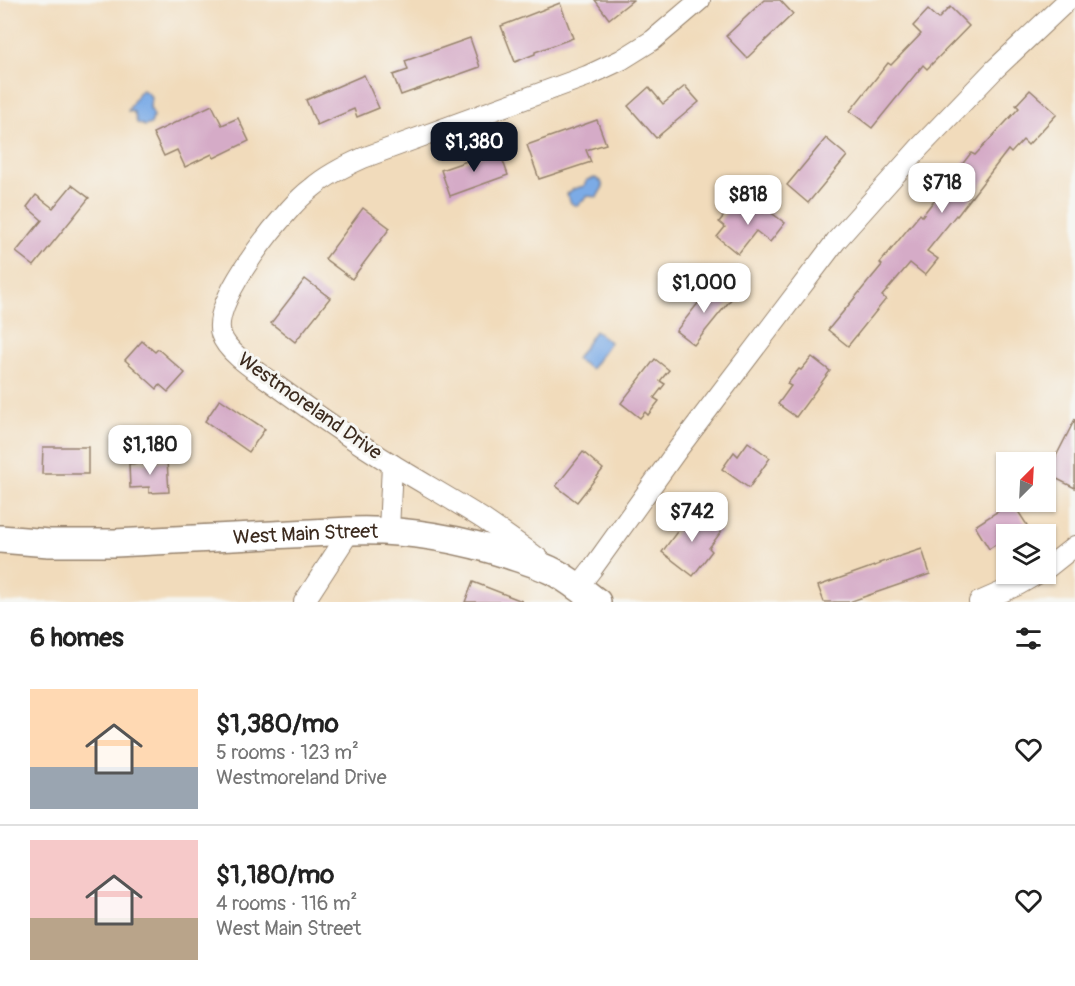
<!DOCTYPE html>
<html lang="en">
<head>
<meta charset="utf-8">
<style>
	:root { --surface:#fff; --page:#f2f2f2; --text:#222; --muted:#767676; --line:#e0e0e0; --accent:#111827 }
	body { margin:0; font-family:Pangolin,sans-serif; background:var(--page); color:var(--text); height:100vh; display:flex; flex-direction:column; font-size:22px; white-space:nowrap }
	* { box-sizing:border-box; margin:0 }
	p { font-size:20px; color:var(--muted) }
	.icon { flex:none; width:33px; height:33px; fill:none; stroke:currentColor; stroke-width:2; stroke-linecap:round; stroke-linejoin:round }
	.map { position:relative; height:602px; overflow:hidden }
	.sheet { display:flex; flex-direction:column; background:var(--surface); flex:1 }
	.sheet>* { flex:none }
	.needle { width:39px; rotate:24deg }
	.fabs { position:absolute; left:996px; top:452px; display:grid; gap:12px }
	.fabs a { display:grid; place-items:center; width:60px; height:60px; border-radius:0px; background:var(--surface); box-shadow:0 2px 4px #0004; font-size:30px }
	.price { position:absolute; translate:-50% -51px; padding:0 14px; border-radius:12px; background:#fff; color:#222; font-size:20px; line-height:39px; filter:drop-shadow(0 2px 3px #0008) }
	.price::after { content:''; position:absolute; left:50%; top:36px; width:18px; height:14px; margin-left:-9px; background:inherit; clip-path:polygon(0 0,100% 0,50% 100%) }
	.price.selected { background:var(--accent); color:#fff }
	ul { padding:0; list-style:none }
	li { display:flex; align-items:center; gap:18px; height:150px; padding:0 30px }
	li+li { border-top:2px solid var(--line) }
	li span { display:grid; place-items:center; flex:none; width:168px; height:120px; border-radius:0px; color:#555 }
	li>.icon { margin-inline-start:auto }
	span .icon { width:72px; height:72px; fill:#fffc; stroke-width:1 }
	li b { font-size:26px }
	h2 { display:flex; justify-content:space-between; align-items:center; height:72px; padding:0 30px; font-size:26px }
	.map>svg:first-child { display:block }
	.water { fill:#7cabe6; stroke:#5c6a82; stroke-width:1.5 }
	.building { fill:#d5abc7 }
	.lines { fill:none; stroke-linecap:round; stroke-linejoin:round }
	.minor-casing { stroke:#96826c; stroke-width:22 }
	.secondary-casing { stroke:#96826c; stroke-width:30 }
	.minor { stroke:#fff; stroke-width:20 }
	.secondary { stroke:#fff; stroke-width:27 }
	.labels { text-anchor:middle; dominant-baseline:central; stroke-width:6; stroke-linejoin:round; paint-order:stroke }
	.street-label { font-size:20px; fill:#3b2a1e; stroke:#f6f6f2 }
</style>
</head>
<body>
<div class="map">
<svg width="1075" height="602" viewBox="0 0 1075 602">
	<rect width="100%" height="100%" fill="#f6f6f2"/>
	<filter id="ink" filterUnits="userSpaceOnUse"><feTurbulence type="fractalNoise" baseFrequency=".0167" numOctaves="2"/><feDisplacementMap in="SourceGraphic" scale="12" xChannelSelector="R" yChannelSelector="G"/><feConvolveMatrix kernelMatrix="1 2 1 2 8 2 1 2 1" color-interpolation-filters="sRGB"/></filter>
	<filter id="wash" filterUnits="userSpaceOnUse"><feTurbulence type="fractalNoise" baseFrequency=".008" numOctaves="4" result="noise"/><feDisplacementMap in="SourceGraphic" scale="24" xChannelSelector="R" yChannelSelector="G"/><feGaussianBlur stdDeviation="1.35" result="paint"/><feColorMatrix in="noise" values="0 0 0 0 0 0 0 0 0 0 0 0 0 0 0 0 0 1.4 0 .05"/><feComposite in="paint" operator="in"/></filter>
	<g filter="url(#wash)">
		<rect width="100%" height="100%" fill="#f1dbbb"/>
		<g class="water">
			<path d="M142 90 148 93 151 97 150 108C154 114 154 117 151 124L145 126 137 123 134 112 128 111 138 93Z"/>
			<path d="M595 178 601 181 603 187 597 197 587 196 577 206 571 203 567 194 573 189 584 186 587 180Z"/>
			<path d="M595 331 610 342 591 369 576 359Z"/>
		</g>
		<g id="blocks">
			<g class="building">
				<path d="M595 0H633L609 19Z"/>
				<path d="M764 0H780L793 14 747 58 726 36Z"/>
				<path d="M560 3 573 38 535 52V54L515 62 501 26Z"/>
				<path d="M950 7 969 26 927 69 923 65 872 128 850 111 888 63 891 65 921 34 913 26 928 10 938 19Z"/>
				<path d="M470 38 480 67 401 95 393 75 408 70 405 61Z"/>
				<path d="M364 75 379 108 357 117 354 109 317 125 306 100Z"/>
				<path d="M685 86 699 102 656 138 628 106 649 87 663 104Z"/>
				<path d="M1030 90 1057 114 1028 145 1023 140 1011 153 1008 150 957 216 956 215 927 251 938 259 925 275 910 263 882 296 886 299 848 346 828 330 882 265 880 263 920 214 922 216 971 153 975 155 1019 108 1016 105Z"/>
				<path d="M212 105 222 125 238 118 249 141 214 158 212 154 185 167 177 150 164 156 153 133Z"/>
				<path d="M597 120 606 144 586 150 591 162 539 179 527 145Z"/>
				<path d="M826 138 847 156 808 203 787 185Z"/>
				<path d="M499 150 508 175 450 196 441 170Z"/>
				<path d="M72 185 89 198 34 266 16 252 42 220 27 207 36 195 53 208Z"/>
				<path d="M747 200 763 213 766 209 785 223 770 242 756 231 738 254 717 237 725 227 719 222 730 208 737 213Z"/>
				<path d="M363 208 390 228 352 279 325 259Z"/>
				<path d="M305 279 330 298 295 342 271 323Z"/>
				<path d="M714 283 732 298 694 345 676 331Z"/>
				<path d="M142 341 155 352 158 349 185 373 168 392 160 385 157 389 125 360Z"/>
				<path d="M812 357 830 371 796 417 778 404 791 386 787 384 799 369 801 370Z"/>
				<path d="M655 359 669 370 660 381 665 384 654 398 659 401 648 415 645 412 640 418 621 403Z"/>
				<path d="M220 399 265 429 249 452 205 421Z"/>
				<path d="M1075 419V488L1047 474Z"/>
				<path d="M748 442 770 458 749 488 722 469 734 452 738 456Z"/>
				<path d="M43 447H88V474H42Z"/>
				<path d="M583 452 603 469 577 502 556 486Z"/>
				<path d="M167 461 169 492 149 493V487L130 488 129 464Z"/>
				<path d="M1012 502 1027 525 1013 534H1006V538L989 549 975 526Z"/>
				<path d="M693 510 721 532 709 548 712 551 693 576 662 552Z"/>
				<path d="M922 549 930 574 849 602H824L818 586 880 564 879 563Z"/>
				<path d="M473 582 522 601V602H465Z"/>
			</g>
		</g>
	</g>
	<g filter="url(#ink)">
		<use href="#blocks" fill-opacity="0" stroke="#96826c" stroke-width="1.5"/>
		<g class="lines">
			<g class="minor-casing">
				<g id="minor">
					<path d="M389 531 392 464"/>
					<path d="M539 559C521 545 502 532 483 519 453 500 421 482 390 463 351 439 314 413 277 386 261 374 227 354 221 334 211 304 269 232 289 210 296 202 304 194 312 188 327 175 345 166 363 158L587 76 621 60 653 40 700 0"/>
					<path d="M1046 569 1075 546"/>
					<path d="M578 587 592 569 678 449 836 241 920 147 995 69 1068 0"/>
					<path d="M304 602 350 531"/>
					<path d="M979 602 1018 585 1039 573"/>
				</g>
			</g>
			<g class="secondary-casing">
				<g id="secondary">
					<path id="s1" d="M0 539 49 543H115L350 531C404 529 457 538 509 555 524 560 542 565 556 573 571 581 584 592 597 602"/>
				</g>
			</g>
			<use href="#minor" class="minor"/>
			<use href="#secondary" class="secondary"/>
		</g>
	</g>
	<g class="labels">
		<g class="street-label">
			<text transform="translate(310 406) rotate(35)">Westmoreland Drive</text>
			<text stroke="none"><textPath href="#s1" startOffset="306">West Main Street</textPath></text>
		</g>
	</g>
</svg>
<div class="fabs">
<a><svg class="needle" viewBox="-14 -14 28 28"><path d="M0-13l5 13h-10z" fill="#e53935"/><path d="M0 13l5-13h-10z" fill="#767676"/></svg></a>
<a><svg class="icon" aria-label="layers" viewBox="0 0 24 24"><path d="M12 4l9 5-9 5-9-5zM3 14l9 5 9-5"/></svg></a>
</div>
<b class="price selected" style="left:474px;top:173px">$1,380</b>
<b class="price" style="left:942px;top:214px">$718</b>
<b class="price" style="left:748px;top:226px">$818</b>
<b class="price" style="left:704px;top:314px">$1,000</b>
<b class="price" style="left:150px;top:476px">$1,180</b>
<b class="price" style="left:692px;top:543px">$742</b>
</div>
<section class="sheet">
<h2>6 homes<svg class="icon" aria-label="filters" viewBox="0 0 24 24"><path d="M4 7h16M4 17h16"/><circle cx="9" cy="7" r="2"/><circle cx="15" cy="17" r="2"/></svg></h2>
<ul>
<li><span style="background:linear-gradient(#ffd9b3 65%,#9aa5b1 0)"><svg class="icon" aria-label="home" viewBox="0 0 24 24"><path d="M3 11l9-7 9 7M6 9v11h12V9"/></svg></span><div><b>$1,380/mo</b><p>5 rooms · 123 m²</p><p>Westmoreland Drive</p></div><svg class="icon" aria-label="heart" viewBox="0 0 24 24"><path d="M12 20l-8-8c-3-5 5-10 8-4 3-6 11-1 8 4z"/></svg></li>
<li><span style="background:linear-gradient(#f6c9c9 65%,#b9a48a 0)"><svg class="icon" aria-label="home" viewBox="0 0 24 24"><path d="M3 11l9-7 9 7M6 9v11h12V9"/></svg></span><div><b>$1,180/mo</b><p>4 rooms · 116 m²</p><p>West Main Street</p></div><svg class="icon" aria-label="heart" viewBox="0 0 24 24"><path d="M12 20l-8-8c-3-5 5-10 8-4 3-6 11-1 8 4z"/></svg></li>
</ul>
</section>
</body>
</html>
